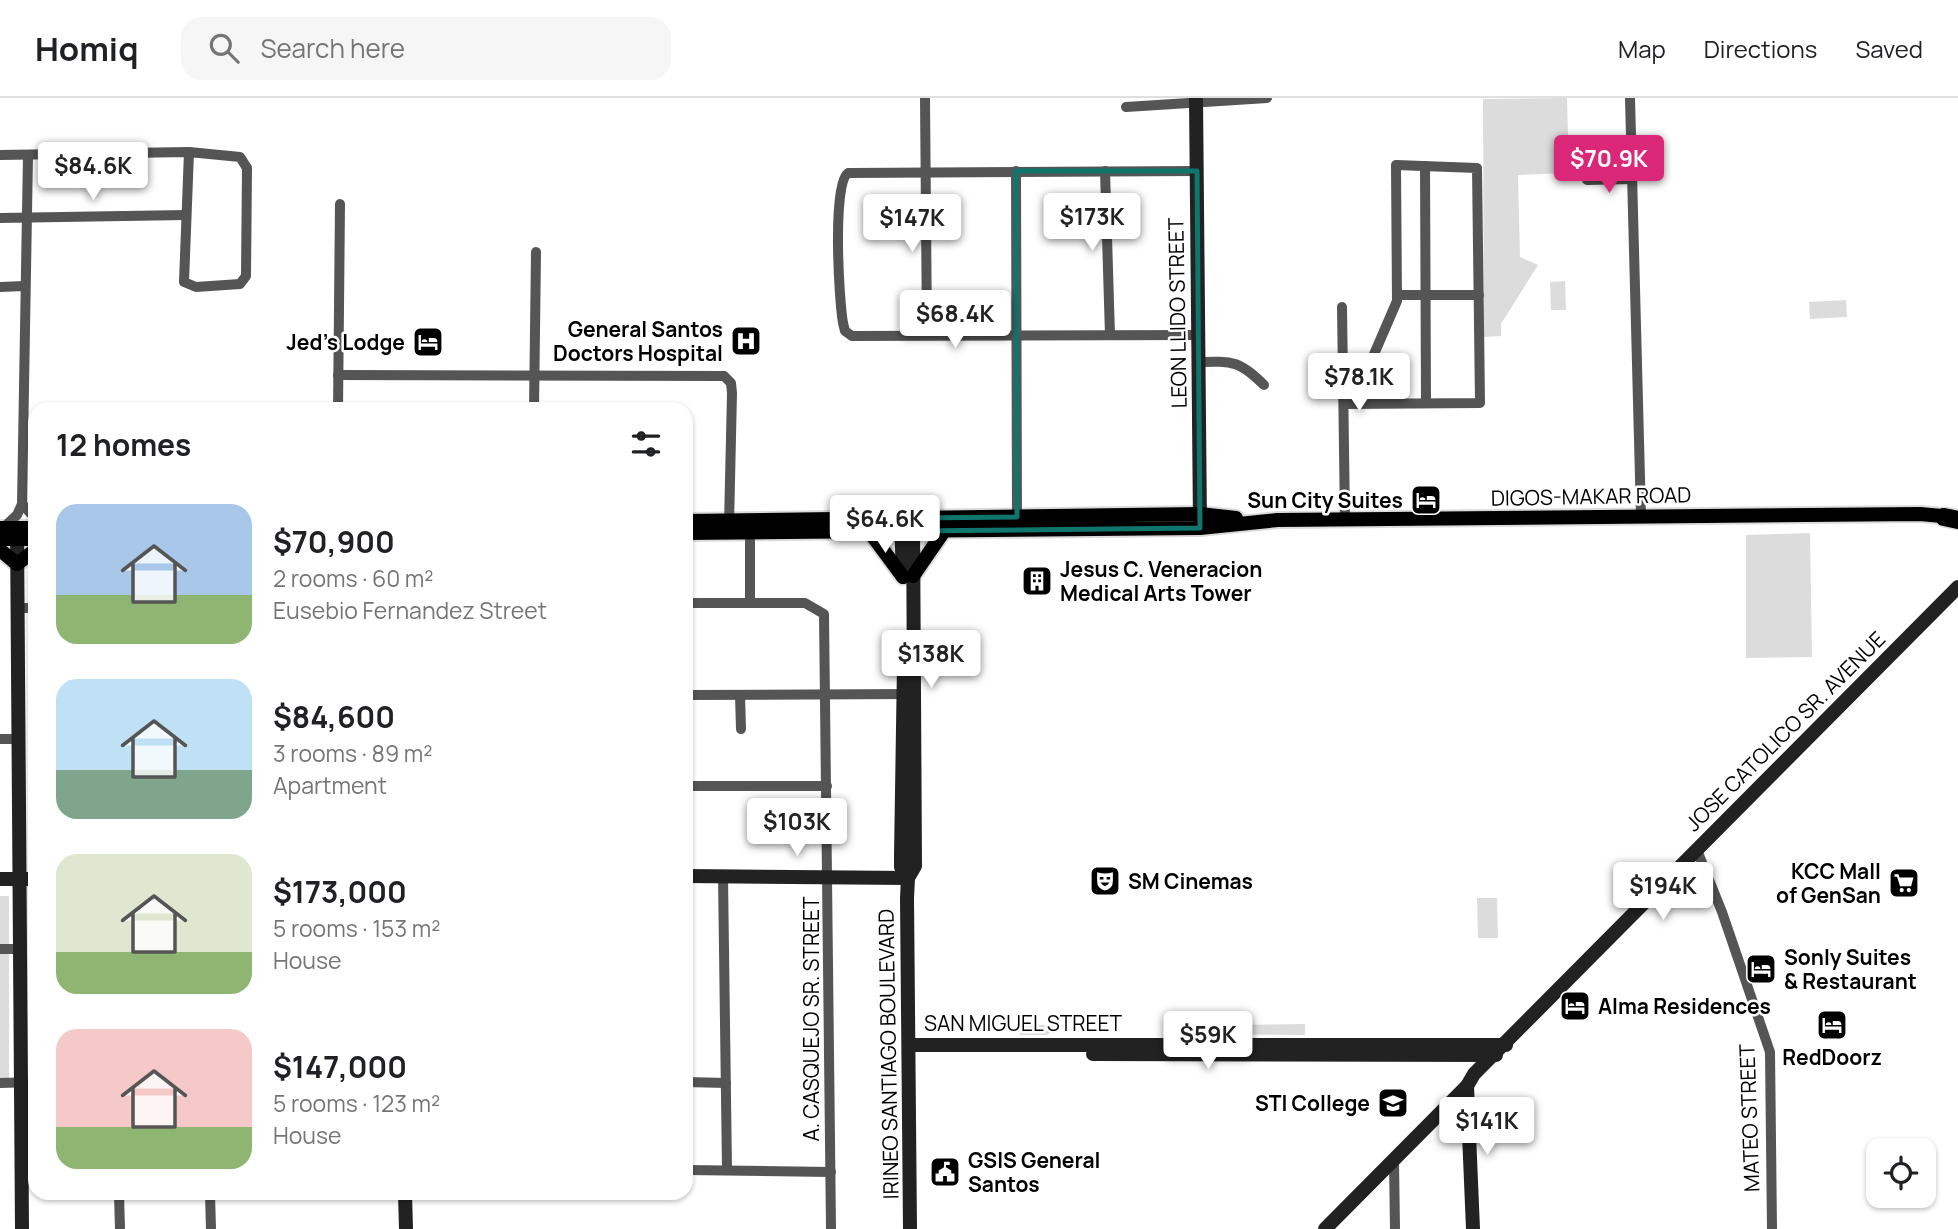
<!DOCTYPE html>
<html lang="en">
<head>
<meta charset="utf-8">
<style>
	:root { --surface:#fff; --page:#f6f6f6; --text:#202124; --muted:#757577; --line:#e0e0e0; --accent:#db2777 }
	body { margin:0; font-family:Manrope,sans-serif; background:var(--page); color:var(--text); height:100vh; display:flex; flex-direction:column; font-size:26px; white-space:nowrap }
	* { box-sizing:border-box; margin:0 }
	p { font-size:23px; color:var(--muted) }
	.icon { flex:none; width:38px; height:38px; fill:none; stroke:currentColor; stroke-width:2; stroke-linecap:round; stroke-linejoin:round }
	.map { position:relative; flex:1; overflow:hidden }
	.details { position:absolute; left:28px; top:304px; width:665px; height:798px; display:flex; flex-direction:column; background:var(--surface); border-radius:21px; box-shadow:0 2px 5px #0004 }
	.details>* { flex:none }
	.buttons { position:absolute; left:1866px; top:1040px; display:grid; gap:14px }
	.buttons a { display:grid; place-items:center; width:70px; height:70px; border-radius:14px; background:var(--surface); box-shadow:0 2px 5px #0004; font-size:35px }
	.price { position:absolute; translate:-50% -60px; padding:0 16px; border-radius:7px; background:#fff; color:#222; font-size:23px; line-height:46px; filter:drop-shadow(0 2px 4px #0008) }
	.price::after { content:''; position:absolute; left:50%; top:42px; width:21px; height:16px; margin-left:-10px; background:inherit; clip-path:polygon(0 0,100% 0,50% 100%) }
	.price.current { background:var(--accent); color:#fff }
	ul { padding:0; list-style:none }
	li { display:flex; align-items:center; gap:21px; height:175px; padding:0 28px }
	li span { display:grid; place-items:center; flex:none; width:196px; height:140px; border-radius:21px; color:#555 }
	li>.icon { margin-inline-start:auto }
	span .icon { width:84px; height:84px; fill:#fffc; stroke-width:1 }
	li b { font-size:30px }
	h2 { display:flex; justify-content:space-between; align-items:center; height:84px; padding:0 28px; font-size:30px }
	header { display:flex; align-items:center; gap:42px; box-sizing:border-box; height:98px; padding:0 35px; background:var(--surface); border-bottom:2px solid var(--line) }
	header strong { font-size:33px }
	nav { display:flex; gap:38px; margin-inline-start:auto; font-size:24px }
	.search { width:490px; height:63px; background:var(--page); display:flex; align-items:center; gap:18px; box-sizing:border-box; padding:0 24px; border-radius:21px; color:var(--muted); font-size:26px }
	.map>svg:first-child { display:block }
	.green { fill:#dcdcdc }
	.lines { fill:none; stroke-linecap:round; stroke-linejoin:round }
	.primary-casing { stroke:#dbdbdb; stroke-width:18 }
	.highway-casing { stroke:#dbdbdb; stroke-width:21 }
	.street { stroke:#555; stroke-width:10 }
	.secondary { stroke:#222; stroke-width:14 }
	.primary { stroke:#000; stroke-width:14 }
	.highway { stroke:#000; stroke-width:18 }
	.marked { fill:none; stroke:#0f766e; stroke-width:5; stroke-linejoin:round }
	.labels { text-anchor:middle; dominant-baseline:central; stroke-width:5; stroke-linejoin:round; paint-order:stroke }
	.street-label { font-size:21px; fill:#000; stroke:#fff }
	.poi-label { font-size:21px; font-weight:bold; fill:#000; stroke:#fff; text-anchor:end }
</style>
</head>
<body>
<header>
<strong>Homiq</strong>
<div class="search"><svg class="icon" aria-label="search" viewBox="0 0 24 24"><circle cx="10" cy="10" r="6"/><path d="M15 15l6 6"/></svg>Search here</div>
<nav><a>Map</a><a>Directions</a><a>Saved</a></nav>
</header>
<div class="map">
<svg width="1958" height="1131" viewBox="0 0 1958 1131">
	<rect width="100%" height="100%" fill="#fff"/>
	<g class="green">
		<path d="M1567 0 1569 75 1518 77 1520 159 1538 167 1501 226V238L1484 239 1483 1Z"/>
		<path d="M1565 183 1566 212H1551L1550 184Z"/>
		<path d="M1846 202 1847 219 1810 221 1809 204Z"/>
		<path d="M1810 435 1812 559 1746 560V437Z"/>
		<rect x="0" y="798" width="9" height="182"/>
		<path d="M1477 800H1497L1498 840H1478Z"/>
		<path d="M1305 926V937L1192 936 1170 928Z"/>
		<path d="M1020 927H1068L1046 937H1020Z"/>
	</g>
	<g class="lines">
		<g class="primary-casing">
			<g id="primary">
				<path d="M686 423 1200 416 1236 420"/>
				<path d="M0 430H35"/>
				<path d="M869 433 903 479"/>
				<path d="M686 435 1200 430 1278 422 1920 416 1953 419"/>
				<path d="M0 441H35"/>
				<path d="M0 452 17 466 35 452"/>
				<path d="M913 478 944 433"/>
			</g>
		</g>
		<g class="highway-casing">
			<path id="highway" d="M1944 419 1958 422"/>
		</g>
		<g class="street">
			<path d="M925 0 927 237"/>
			<path d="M1630 0 1641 418"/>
			<path d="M1126 9 1267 0"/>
			<path d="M0 57 189 54 240 59 247 70 246 178 240 186 196 189 184 184 189 54"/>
			<path d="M1425 68 1426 305"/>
			<path d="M1016 73 1017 419"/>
			<path d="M1105 73 1110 237"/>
			<path d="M1197 73 848 75C832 86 839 202 843 225L845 233 852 238 1199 237"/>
			<path d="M1587 82 1632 81"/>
			<path d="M0 120 186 117"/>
			<path d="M0 189 24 188"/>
			<path d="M1398 197H1479"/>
			<path d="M1342 209 1345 421"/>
			<path d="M1199 264C1233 263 1240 263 1264 287"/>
			<path d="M338 277 724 278 731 285 732 295 729 427"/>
			<path d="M1344 306 1480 305 1477 70 1396 67 1397 203 1362 284V306"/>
			<path d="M338 312 340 106"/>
			<path d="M534 312 536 154"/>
			<path d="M22 406 35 420"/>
			<path d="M3 430 17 417 22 406 28 57"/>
			<path d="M750 431V504"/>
			<path d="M686 505H805L824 516 831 1131"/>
			<path d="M17 510H35"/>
			<path d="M686 597 909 596"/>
			<path d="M740 597 741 631"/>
			<path d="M0 641H19"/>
			<path d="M686 688H827"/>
			<path d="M1697 752 1722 814 1770 954 1772 1131"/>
			<path d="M723 778 727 1072"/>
			<path d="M0 851H21"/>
			<path d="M686 984 726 985"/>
			<path d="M0 985 35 984"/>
			<path d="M1394 1063 1395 1131"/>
			<path d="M686 1072 831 1074"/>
			<path d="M119 1096 120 1131"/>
			<path d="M210 1096 211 1131"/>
		</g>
		<g class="secondary">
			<path d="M1196 0 1200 426"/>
			<path d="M901 422 903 479"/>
			<path d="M17 430 22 1131"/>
			<path d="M904 566 901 759V769L908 780"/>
			<path d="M686 778 908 780"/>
			<path d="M0 781H35"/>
			<path d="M909 947H1506"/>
			<path d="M1093 956 1496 957"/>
			<path d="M1467 988 1473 1131"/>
			<path d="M405 1096 406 1131"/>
			<path d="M910 1131 907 800 908 780 915 768 913 421"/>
			<path d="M1325 1131 1467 988 1474 976 1958 489"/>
		</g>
		<use href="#primary" class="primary"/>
		<use href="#highway" class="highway"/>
	</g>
	<path class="marked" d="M1016 73H1197L1200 430 912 433 913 420 1017 419Z"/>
	<defs>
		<g id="hospital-square" transform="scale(1.575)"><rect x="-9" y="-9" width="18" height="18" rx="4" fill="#000" stroke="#fff"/><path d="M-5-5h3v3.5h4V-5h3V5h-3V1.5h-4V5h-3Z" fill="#fff"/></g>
		<g id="hotel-square" transform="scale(1.575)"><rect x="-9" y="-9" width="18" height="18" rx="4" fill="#000" stroke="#fff"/><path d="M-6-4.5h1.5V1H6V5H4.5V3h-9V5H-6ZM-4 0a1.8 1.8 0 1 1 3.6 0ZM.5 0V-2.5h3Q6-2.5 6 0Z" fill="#fff"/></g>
		<g id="building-square" transform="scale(1.575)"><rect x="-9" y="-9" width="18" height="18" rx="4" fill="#000" stroke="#fff"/><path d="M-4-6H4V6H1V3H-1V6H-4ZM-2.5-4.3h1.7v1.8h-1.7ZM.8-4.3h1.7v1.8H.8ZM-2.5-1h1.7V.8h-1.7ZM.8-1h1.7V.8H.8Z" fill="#fff"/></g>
		<g id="theatre-square" transform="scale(1.575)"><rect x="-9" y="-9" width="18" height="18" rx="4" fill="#000" stroke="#fff"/><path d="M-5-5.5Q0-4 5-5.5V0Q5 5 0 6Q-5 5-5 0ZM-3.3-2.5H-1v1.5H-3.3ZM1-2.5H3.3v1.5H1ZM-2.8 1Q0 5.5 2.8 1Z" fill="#fff"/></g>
		<g id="supermarket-square" transform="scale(1.575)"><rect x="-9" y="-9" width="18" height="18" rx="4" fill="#000" stroke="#fff"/><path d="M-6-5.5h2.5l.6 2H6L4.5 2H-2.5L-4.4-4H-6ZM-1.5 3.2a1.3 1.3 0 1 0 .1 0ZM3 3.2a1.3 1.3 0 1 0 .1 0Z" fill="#fff"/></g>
		<g id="university-square" transform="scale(1.575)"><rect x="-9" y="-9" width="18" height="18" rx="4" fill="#000" stroke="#fff"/><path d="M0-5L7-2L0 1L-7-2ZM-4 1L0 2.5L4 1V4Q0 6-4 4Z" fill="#fff"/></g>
		<g id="civic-square" transform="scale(1.575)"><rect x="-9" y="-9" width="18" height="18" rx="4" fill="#000" stroke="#fff"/><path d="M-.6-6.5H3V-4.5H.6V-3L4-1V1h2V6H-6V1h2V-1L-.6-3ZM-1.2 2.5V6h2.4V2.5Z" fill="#fff"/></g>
	</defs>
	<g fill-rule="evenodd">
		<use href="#hospital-square" x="746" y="243"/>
		<use href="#hotel-square" x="428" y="244"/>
		<use href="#hotel-square" x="1426" y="402"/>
		<use href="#building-square" x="1037" y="483"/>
		<use href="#theatre-square" x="1105" y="783"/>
		<use href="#supermarket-square" x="1904" y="785"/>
		<use href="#hotel-square" x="1761" y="871"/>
		<use href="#hotel-square" x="1575" y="908"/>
		<use href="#hotel-square" x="1832" y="927"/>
		<use href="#university-square" x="1393" y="1005"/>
		<use href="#civic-square" x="945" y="1074"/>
	</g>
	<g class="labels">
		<g class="street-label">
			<text transform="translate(1177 215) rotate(-91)">LEON LLIDO STREET</text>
			<text transform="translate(1591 398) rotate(-1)">DIGOS-MAKAR ROAD</text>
			<text transform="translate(1785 633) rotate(-45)">JOSE CATOLICO SR. AVENUE</text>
			<text transform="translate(811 921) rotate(-90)">A. CASQUEJO SR. STREET</text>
			<text x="1023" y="925">SAN MIGUEL STREET</text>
			<text transform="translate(888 956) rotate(-91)">IRINEO SANTIAGO BOULEVARD</text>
			<text transform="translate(1749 1020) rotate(-92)">MATEO STREET</text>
		</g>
		<g class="poi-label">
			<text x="723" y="231">General Santos<tspan x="723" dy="24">Doctors Hospital</tspan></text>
			<text x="405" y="244">Jed's Lodge</text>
			<text x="1403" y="402">Sun City Suites</text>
			<text x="1060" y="471" text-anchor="start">Jesus C. Veneracion<tspan x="1060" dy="24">Medical Arts Tower</tspan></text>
			<text x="1881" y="773">KCC Mall<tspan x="1881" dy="24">of GenSan</tspan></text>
			<text x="1128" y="783" text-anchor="start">SM Cinemas</text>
			<text x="1784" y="859" text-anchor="start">Sonly Suites<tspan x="1784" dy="24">&amp; Restaurant</tspan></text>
			<text x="1598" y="908" text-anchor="start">Alma Residences</text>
			<text x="1832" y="959" text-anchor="middle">RedDoorz</text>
			<text x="1370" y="1005">STI College</text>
			<text x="968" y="1062" text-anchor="start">GSIS General<tspan x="968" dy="24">Santos</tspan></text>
		</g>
	</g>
</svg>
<div class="buttons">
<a><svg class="icon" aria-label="locate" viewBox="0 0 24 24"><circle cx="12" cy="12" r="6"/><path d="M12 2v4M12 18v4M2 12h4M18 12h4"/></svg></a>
</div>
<b class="price current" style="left:1609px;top:97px">$70.9K</b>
<b class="price" style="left:93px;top:104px">$84.6K</b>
<b class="price" style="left:1092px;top:155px">$173K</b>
<b class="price" style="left:912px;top:156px">$147K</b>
<b class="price" style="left:955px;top:252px">$68.4K</b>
<b class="price" style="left:1359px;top:315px">$78.1K</b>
<b class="price" style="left:885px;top:457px">$64.6K</b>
<b class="price" style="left:931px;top:592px">$138K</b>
<b class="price" style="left:797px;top:760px">$103K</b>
<b class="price" style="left:1663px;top:824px">$194K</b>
<b class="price" style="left:1208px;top:973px">$59K</b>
<b class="price" style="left:1487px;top:1059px">$141K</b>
<section class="details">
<h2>12 homes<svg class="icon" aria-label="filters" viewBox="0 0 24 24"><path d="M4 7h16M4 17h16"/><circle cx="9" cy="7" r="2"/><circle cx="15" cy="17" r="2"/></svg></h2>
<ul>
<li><span style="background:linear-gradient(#a9c7e8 65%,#8fb573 0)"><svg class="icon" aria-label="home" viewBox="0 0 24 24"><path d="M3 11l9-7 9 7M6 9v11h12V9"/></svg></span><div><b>$70,900</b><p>2 rooms · 60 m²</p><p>Eusebio Fernandez Street</p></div></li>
<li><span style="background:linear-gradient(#bfe0f5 65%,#7fa58c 0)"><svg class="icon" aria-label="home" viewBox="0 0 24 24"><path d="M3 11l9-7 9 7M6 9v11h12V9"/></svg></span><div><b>$84,600</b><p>3 rooms · 89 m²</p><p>Apartment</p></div></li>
<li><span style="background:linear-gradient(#dfe7d0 70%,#8fb573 0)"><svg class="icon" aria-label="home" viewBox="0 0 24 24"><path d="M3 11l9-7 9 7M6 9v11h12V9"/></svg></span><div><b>$173,000</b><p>5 rooms · 153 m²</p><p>House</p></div></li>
<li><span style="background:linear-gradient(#f6c9c9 70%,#8fb573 0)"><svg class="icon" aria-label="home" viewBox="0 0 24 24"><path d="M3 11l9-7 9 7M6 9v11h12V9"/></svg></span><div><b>$147,000</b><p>5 rooms · 123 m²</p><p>House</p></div></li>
</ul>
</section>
</div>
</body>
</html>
